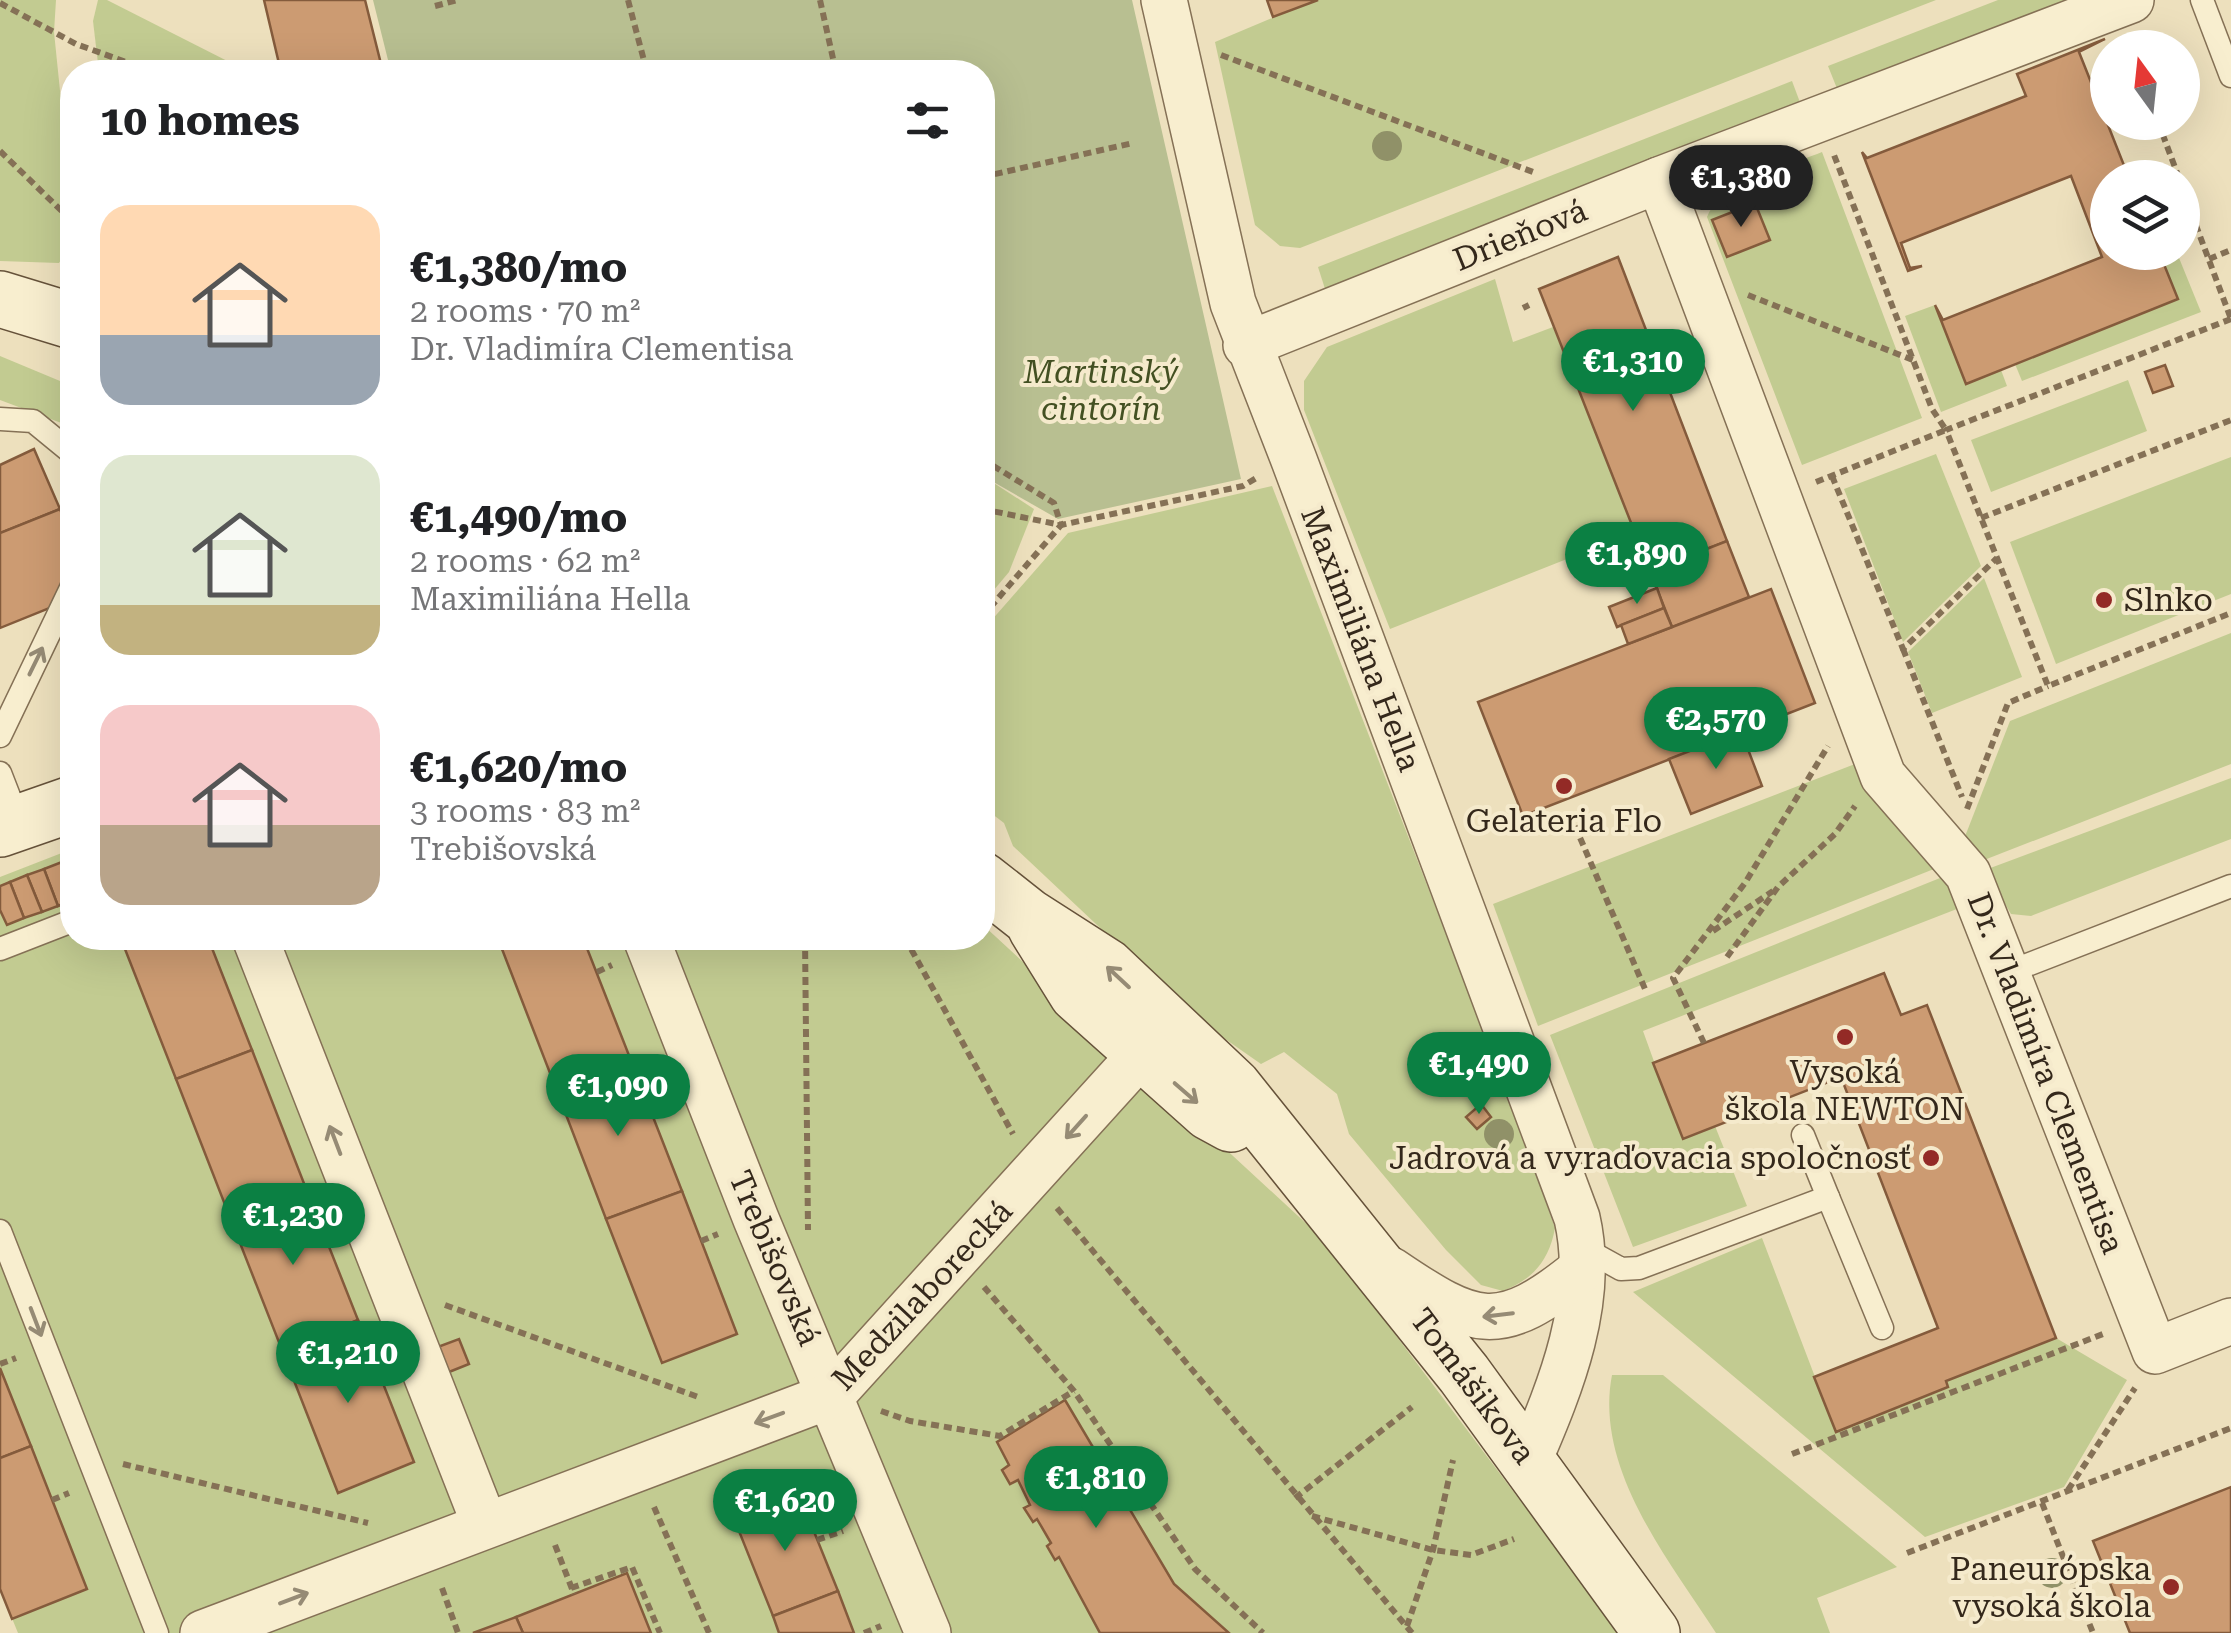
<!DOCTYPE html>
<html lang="en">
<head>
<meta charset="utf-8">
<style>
	:root { --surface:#fff; --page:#f6f6f6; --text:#202124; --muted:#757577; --accent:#0b8043 }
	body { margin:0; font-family:"Roboto Serif",serif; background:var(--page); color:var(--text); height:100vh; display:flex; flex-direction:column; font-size:38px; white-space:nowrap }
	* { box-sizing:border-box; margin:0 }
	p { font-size:32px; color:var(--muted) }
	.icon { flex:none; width:55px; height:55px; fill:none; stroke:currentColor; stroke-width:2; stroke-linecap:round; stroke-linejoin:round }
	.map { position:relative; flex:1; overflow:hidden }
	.sheet { position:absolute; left:60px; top:60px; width:935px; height:890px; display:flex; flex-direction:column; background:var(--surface); border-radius:40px; box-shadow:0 10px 40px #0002 }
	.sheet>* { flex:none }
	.needle { width:65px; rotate:345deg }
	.tools { position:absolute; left:2090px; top:30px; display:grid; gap:20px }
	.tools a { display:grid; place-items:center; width:110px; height:110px; border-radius:50%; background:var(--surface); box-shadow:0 10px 40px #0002; font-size:50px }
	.price { position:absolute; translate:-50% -85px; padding:0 22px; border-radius:35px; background:var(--accent); color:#fff; font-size:32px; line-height:65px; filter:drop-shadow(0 2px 5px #0008) }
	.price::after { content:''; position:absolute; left:50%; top:60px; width:30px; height:22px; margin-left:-15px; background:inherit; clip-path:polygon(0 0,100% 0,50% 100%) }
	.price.active { background:#222; color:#fff }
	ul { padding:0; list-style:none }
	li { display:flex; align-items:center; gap:30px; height:250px; padding:0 40px }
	li span { display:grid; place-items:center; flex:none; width:280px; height:200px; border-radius:30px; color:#555 }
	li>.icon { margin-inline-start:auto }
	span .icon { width:120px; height:120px; fill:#fffc; stroke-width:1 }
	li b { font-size:42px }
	h2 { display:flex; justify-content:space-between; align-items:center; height:120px; padding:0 40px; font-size:42px }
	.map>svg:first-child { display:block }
	.green { fill:#c2cb91 }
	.cemetery { fill:#b8bf91 }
	.building { fill:#cc9b72; stroke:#845b3c; stroke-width:2.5 }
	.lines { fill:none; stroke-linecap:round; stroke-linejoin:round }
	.lane-casing { stroke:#857156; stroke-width:25 }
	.street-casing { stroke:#857156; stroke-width:48 }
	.secondary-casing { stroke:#66523a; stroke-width:58 }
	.path { stroke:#857156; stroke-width:6; stroke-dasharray:8 5; stroke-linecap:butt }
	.lane { stroke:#f8eecf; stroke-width:22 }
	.street { stroke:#f8eecf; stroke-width:45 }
	.secondary { stroke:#f8eecf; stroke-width:55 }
	.tree { fill:#909168 }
	.oneway { stroke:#968b75 }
	.poi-dot { fill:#932a26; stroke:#f5eacc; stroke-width:4 }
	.labels { text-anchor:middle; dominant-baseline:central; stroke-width:8; stroke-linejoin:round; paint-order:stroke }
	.street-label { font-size:32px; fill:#34281b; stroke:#f5eacc }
	.park-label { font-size:32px; font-style:italic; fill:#435022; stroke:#f5eacc }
	.poi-label { font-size:32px; fill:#34281b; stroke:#f5eacc }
</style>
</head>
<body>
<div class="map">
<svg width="2231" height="1633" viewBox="0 0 2231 1633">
	<rect width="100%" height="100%" fill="#ede0bd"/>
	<g class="green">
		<path d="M0 0H56L54 32 72 208V243L59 263 0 261Z"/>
		<path d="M98 0H107L249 72H99L93 21Z"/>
		<path d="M1315 0H1936L1300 248 1280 246 1255 225 1215 42Z"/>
		<path d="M1998 0H2070L1838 91 1828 66Z"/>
		<path d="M1792 81 1801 105 1326 292 1318 267Z"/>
		<path d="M1822 152 1922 418 1802 465 1707 217C1723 178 1786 167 1822 152Z"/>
		<path d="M2159 253H2177L2201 312 2022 381 2015 364Z"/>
		<path d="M1495 279 1513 342 1553 327 1635 532 1390 629 1304 410V381L1327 347Z"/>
		<path d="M1935 305 1966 384 2001 370 2007 386 1941 412 1905 316Z"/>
		<path d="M0 356 72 386V427L0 400Z"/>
		<path d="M2128 380 2147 431 1991 492 1971 440Z"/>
		<path d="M1936 454 1981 566 1903 642 1844 489Z"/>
		<path d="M2231 457V594L2056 664 2010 542Z"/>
		<path d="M983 476 1034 509 1009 572 983 603Z"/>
		<path d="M1272 486 1507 1091 1555 1228C1549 1261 1533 1279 1503 1291L1481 1285 1446 1250 1349 1134 1337 1094 1284 1052 1261 1064 1198 1020 1013 846 1004 823 983 807V630L1068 533Z"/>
		<path d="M1984 578 2022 677 1932 713 1908 652Z"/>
		<path d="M2231 633V764L1979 862 1964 839 2010 721Z"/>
		<path d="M1855 764 1939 867 1538 1026 1493 904Z"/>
		<path d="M2231 778V839L2031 916 2011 914 1985 870Z"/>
		<path d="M72 849V938H982L983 925 1324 1240 1620 1633H18L0 1589V877Z"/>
		<path d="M1945 876 1962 907 1643 1031 1682 1139 1715 1126 1747 1206 1633 1247 1550 1035Z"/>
		<path d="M1762 1238 1836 1432 1948 1388 1946 1381 2056 1338 2127 1380 2064 1487 1925 1537 1633 1292Z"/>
		<path d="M1612 1375H1663L1897 1567 1817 1598 1830 1633H1716C1668 1559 1594 1468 1612 1375Z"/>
	</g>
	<path class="cemetery" d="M373 0H1132L1241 479 1058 519 983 476 982 72H391Z"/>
	<g class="building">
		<path d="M264 0H365L383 72H281Z"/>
		<path d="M1267 0H1318L1273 17Z"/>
		<path d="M2105 39 2079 52 2129 178H2108V252H2159L2178 299 1966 384 1935 305 1943 320 2102 257 2071 176 1901 243 1910 268 1922 266 1908 271 1862 152 1867 158 2026 96 2017 74Z"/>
		<path d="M1755 203 1770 240 1727 257 1712 220Z"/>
		<path d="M1618 257 1727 541 1650 571 1539 289Z"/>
		<path d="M2165 365 2173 386 2153 393 2145 372Z"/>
		<path d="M34 449 60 509 0 533V465Z"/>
		<path d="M60 509 67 527 72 525V599L0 628V533Z"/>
		<path d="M1727 541 1749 597 1672 627 1650 571Z"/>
		<path d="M1657 588 1664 608 1617 627 1609 607Z"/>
		<path d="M1771 589 1815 703 1523 816 1478 702Z"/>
		<path d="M1664 608 1672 627 1628 644 1621 625Z"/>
		<path d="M1741 731 1762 786 1691 814 1669 759Z"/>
		<path d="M72 858V888L62 862Z"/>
		<path d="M62 862 72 900 58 906 44 869Z"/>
		<path d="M44 869 58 906 42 912 27 875Z"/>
		<path d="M27 875 42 912 24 918 10 882Z"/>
		<path d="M10 882 24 918 7 925 0 910V886Z"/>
		<path d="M140 938H208L252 1050 176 1079 123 944Z"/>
		<path d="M498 938H533L502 949Z"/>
		<path d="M533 938H583L630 1058 555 1086 502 949Z"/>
		<path d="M1884 973 1901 1015 1927 1005 2056 1338 1946 1381 1948 1387 1836 1432 1814 1377 1938 1328 1841 1077 1683 1139 1653 1063Z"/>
		<path d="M252 1050 305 1186 229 1215 176 1079Z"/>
		<path d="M630 1058 682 1191 606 1219 555 1086Z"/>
		<path d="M1481 1104 1491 1117 1477 1129 1466 1117Z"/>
		<path d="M305 1186 358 1320 282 1350 229 1215Z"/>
		<path d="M682 1191 737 1334 662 1363 606 1219Z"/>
		<path d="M358 1320 414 1462 338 1493 282 1350Z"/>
		<path d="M459 1339 469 1364 444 1374 435 1348Z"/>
		<path d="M0 1368 31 1446 0 1458Z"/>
		<path d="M1065 1400 1174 1584 1229 1633H1100L1059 1557 1055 1560 1047 1546 1051 1543 1037 1519 1033 1522 1024 1508 1030 1505 1018 1480 1010 1484 1002 1470 1009 1465 997 1442Z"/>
		<path d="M31 1446 87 1589 12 1619 0 1589V1458Z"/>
		<path d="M2231 1487V1633H2130L2093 1541Z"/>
		<path d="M798 1492 838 1591 773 1616 733 1516Z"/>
		<path d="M627 1573 651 1633H523L516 1617Z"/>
		<path d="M838 1591 854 1633H779L773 1616Z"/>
		<path d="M516 1617 523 1633H473Z"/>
	</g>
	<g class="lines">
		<g class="lane-casing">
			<g id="lane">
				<path d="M2202 0 2231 76"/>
				<path d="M0 419 33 421 72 453"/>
				<path d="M0 736 72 586"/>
				<path d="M0 773 19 822"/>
				<path d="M0 949 72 921"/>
				<path d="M2009 972 2231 886"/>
				<path d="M1828 1197 1882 1328"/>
				<path d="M0 1231 157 1633"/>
				<path d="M1583 1248 1621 1269 1639 1268 1828 1197 1803 1135"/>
			</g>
		</g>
		<g class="street-casing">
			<g id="street">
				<path d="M1164 0 1233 303 1294 460 1577 1218C1596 1300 1561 1386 1529 1460"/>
				<path d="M1659 180 1883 776 1968 874 2155 1351 2231 1321"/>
				<path d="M1246 345 1659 180 2131 0"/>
				<path d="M255 938 485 1525"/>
				<path d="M646 938 756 1219 928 1633"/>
				<path d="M1391 1270C1475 1327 1499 1337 1582 1269"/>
				<path d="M203 1633 832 1395 1141 1054"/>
			</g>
		</g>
		<g class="secondary-casing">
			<g id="secondary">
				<path d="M0 299 72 321"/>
				<path d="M0 829 72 804"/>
				<path d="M982 880 1029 917 1107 967 1233 1086 1464 1374 1652 1633"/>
				<path d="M1036 928 1077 994 1209 1112 1231 1124"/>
			</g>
		</g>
		<g class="path">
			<path d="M628 0 647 72"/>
			<path d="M820 0 836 72"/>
			<path d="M0 3 76 44 154 72"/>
			<path d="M435 6 458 0"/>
			<path d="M1221 55 1533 172"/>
			<path d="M2158 122 2179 178"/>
			<path d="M0 151 72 221"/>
			<path d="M982 177 1133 143"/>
			<path d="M2182 188 2231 319"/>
			<path d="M2209 259 2231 250"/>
			<path d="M1748 295 1913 360"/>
			<path d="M1523 308 1529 305"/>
			<path d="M2231 319 1946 430 2048 686 2231 613"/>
			<path d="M982 459 1054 503 1061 525 982 617"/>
			<path d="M1832 476 1903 649 1997 558"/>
			<path d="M1816 482 1946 430 1932 409 1834 155"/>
			<path d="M982 509 1061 525 1243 486 1258 477"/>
			<path d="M1981 518 2231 420"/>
			<path d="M1903 649 1962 797"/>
			<path d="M1967 809 2008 703 2048 686"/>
			<path d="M1575 826 1645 989"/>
			<path d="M1713 931 1773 891"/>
			<path d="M805 938 808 1230"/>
			<path d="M905 938 1013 1134"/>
			<path d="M1727 957 1778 887 1835 834 1855 806"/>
			<path d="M597 972 612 965"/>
			<path d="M1704 1043 1673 978 1745 883 1828 746"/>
			<path d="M649 1108 667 1101"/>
			<path d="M1057 1208 1412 1633"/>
			<path d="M701 1241 718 1234"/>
			<path d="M984 1287 1074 1391 1195 1569 1263 1633"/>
			<path d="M445 1305 701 1398"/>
			<path d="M0 1364 16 1358"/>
			<path d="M881 1411 910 1421 1000 1436 1074 1391"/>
			<path d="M1792 1454 2103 1334"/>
			<path d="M123 1464 368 1523"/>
			<path d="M2068 1490 2135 1388"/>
			<path d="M1295 1498 1412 1407"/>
			<path d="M52 1500 69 1493"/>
			<path d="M2042 1503 2093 1633"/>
			<path d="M654 1507 709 1633"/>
			<path d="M1312 1516 1433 1550 1471 1555 1514 1539"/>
			<path d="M817 1540 843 1531"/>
			<path d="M555 1545 574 1594"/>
			<path d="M1907 1553 2231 1428"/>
			<path d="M442 1588 458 1633"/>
			<path d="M571 1588 632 1567 660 1633"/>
			<path d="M1407 1626 1433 1550 1453 1460"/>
			<path d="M864 1633 881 1626"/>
		</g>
		<use href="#lane" class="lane"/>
		<use href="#street" class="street"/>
		<use href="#secondary" class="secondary"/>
	</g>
	<g class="tree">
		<circle cx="1387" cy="146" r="15"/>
		<circle cx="1499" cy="1134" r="15"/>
		<circle cx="2052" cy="1573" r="15"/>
	</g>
	<defs><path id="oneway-shaft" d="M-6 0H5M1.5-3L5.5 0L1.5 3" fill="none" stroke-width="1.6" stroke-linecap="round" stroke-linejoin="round" transform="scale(2.5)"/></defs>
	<g class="oneway">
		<use href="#oneway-shaft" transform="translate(36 661) rotate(-64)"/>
		<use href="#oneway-shaft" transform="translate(1118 977) rotate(-137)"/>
		<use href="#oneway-shaft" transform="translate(1186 1093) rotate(41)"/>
		<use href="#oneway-shaft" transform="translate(1076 1127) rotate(132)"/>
		<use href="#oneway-shaft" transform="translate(335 1140) rotate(-111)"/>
		<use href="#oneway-shaft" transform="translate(1498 1315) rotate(173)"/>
		<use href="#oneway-shaft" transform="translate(36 1322) rotate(69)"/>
		<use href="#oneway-shaft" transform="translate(769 1418) rotate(160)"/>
		<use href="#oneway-shaft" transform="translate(294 1598) rotate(-21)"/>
	</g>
	<g class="poi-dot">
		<circle cx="2104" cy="600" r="10"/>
		<circle cx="1564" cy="786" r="10"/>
		<circle cx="1845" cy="1037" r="10"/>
		<circle cx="1931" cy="1158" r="10"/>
		<circle cx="2171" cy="1587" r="10"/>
	</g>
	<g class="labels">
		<g class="street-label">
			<text transform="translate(1520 235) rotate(-22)">Drieňová</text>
			<text transform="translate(1361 639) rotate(69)">Maximiliána Hella</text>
			<text transform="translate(2046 1073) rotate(69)">Dr. Vladimíra Clementisa</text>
			<text transform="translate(775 1258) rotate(67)">Trebišovská</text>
			<text transform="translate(922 1295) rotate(-47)">Medzilaborecká</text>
			<text transform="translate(1473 1386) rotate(53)">Tomášikova</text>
		</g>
		<g class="park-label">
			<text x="1101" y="372">Martinský<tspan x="1101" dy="37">cintorín</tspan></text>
		</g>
		<g class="poi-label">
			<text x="2124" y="600" text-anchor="start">Slnko</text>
			<text x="1564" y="821">Gelateria Flo</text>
			<text x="1845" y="1072">Vysoká<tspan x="1845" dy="37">škola NEWTON</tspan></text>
			<text x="1911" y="1158" text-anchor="end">Jadrová a vyraďovacia spoločnosť</text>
			<text x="2151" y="1569" text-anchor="end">Рaneurópska<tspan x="2151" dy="37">vysoká škola</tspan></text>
		</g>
	</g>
</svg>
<div class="tools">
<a><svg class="needle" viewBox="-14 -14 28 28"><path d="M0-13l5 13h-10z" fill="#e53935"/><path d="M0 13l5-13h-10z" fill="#757577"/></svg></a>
<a><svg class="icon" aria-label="layers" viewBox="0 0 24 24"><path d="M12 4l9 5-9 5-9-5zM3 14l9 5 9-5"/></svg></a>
</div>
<b class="price active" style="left:1741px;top:230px">€1,380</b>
<b class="price" style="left:1633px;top:414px">€1,310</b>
<b class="price" style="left:1637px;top:607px">€1,890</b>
<b class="price" style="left:1716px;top:772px">€2,570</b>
<b class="price" style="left:1479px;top:1117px">€1,490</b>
<b class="price" style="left:618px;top:1139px">€1,090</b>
<b class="price" style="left:293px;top:1268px">€1,230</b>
<b class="price" style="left:348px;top:1406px">€1,210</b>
<b class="price" style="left:1096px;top:1531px">€1,810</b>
<b class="price" style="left:785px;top:1554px">€1,620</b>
<section class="sheet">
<h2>10 homes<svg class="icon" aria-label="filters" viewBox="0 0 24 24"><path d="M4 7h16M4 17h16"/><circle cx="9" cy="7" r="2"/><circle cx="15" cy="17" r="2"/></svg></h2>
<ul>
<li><span style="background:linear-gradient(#ffd9b3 65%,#9aa5b1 0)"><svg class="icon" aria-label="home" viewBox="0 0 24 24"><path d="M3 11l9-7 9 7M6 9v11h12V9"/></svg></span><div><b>€1,380/mo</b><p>2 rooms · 70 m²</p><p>Dr. Vladimíra Clementisa</p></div></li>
<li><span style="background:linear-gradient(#dfe7d0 75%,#c2b280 0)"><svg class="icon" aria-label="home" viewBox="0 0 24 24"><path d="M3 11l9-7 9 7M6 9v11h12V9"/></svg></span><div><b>€1,490/mo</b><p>2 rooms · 62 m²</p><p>Maximiliána Hella</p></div></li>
<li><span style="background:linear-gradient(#f6c9c9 60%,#b9a48a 0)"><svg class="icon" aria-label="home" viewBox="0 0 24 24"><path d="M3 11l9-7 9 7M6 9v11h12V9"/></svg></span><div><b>€1,620/mo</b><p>3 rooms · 83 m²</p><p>Trebišovská</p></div></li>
</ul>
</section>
</div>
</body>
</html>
